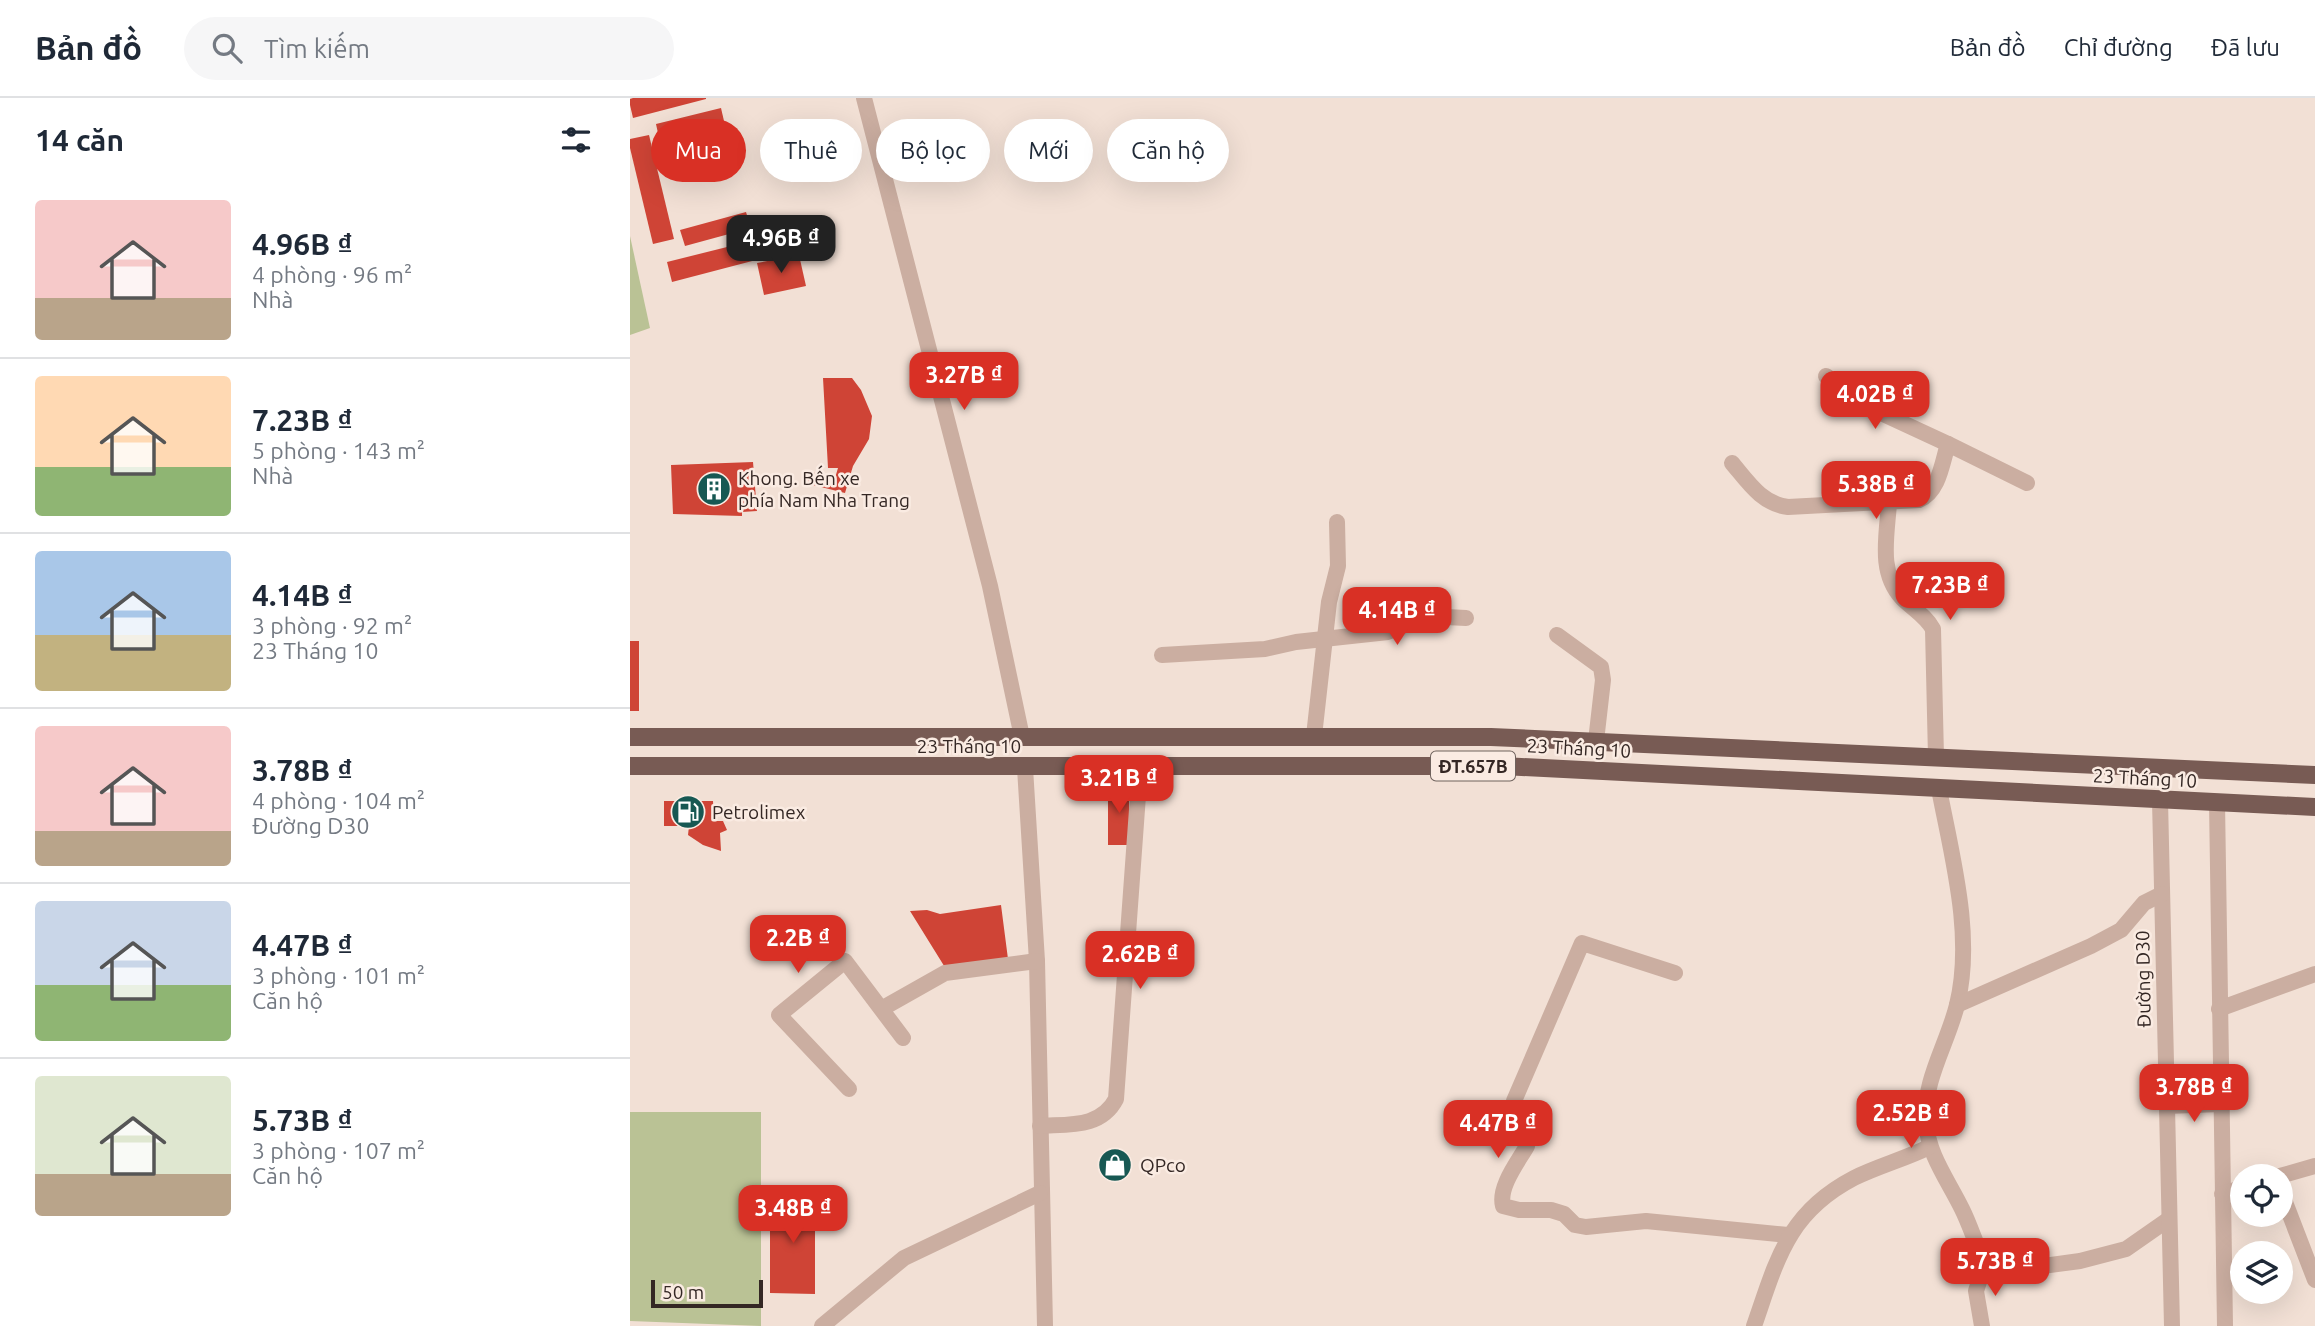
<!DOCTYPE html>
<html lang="vi">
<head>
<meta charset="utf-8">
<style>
	:root { --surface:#fff; --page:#f6f6f7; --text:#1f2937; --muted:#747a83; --line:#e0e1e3; --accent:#d93025 }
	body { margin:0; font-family:Ubuntu,sans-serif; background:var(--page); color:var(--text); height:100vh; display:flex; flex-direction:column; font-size:26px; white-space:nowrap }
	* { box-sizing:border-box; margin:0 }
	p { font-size:23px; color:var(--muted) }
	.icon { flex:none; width:38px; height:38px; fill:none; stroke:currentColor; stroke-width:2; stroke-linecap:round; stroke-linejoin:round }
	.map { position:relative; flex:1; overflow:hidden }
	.drawer { display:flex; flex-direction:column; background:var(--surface); width:630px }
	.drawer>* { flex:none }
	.hud { position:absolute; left:21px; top:21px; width:665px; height:63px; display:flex; gap:14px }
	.controls { position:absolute; left:1600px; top:1066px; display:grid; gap:14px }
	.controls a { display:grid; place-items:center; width:63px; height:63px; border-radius:50%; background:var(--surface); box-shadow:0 7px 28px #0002; font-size:35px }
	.scale { position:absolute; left:21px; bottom:18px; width:112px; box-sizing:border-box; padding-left:7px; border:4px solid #342724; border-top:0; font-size:19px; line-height:24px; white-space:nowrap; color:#342724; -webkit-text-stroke:5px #faebe2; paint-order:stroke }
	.price { position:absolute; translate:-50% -60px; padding:0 16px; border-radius:14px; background:var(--accent); color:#fff; font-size:23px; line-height:46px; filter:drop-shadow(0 2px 4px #0008) }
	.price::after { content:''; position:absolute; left:50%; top:42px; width:21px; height:16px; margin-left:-10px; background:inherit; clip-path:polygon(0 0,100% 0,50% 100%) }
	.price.current { background:#222; color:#fff }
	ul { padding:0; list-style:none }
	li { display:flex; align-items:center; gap:21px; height:175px; padding:0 35px }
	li+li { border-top:2px solid var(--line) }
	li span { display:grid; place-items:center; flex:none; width:196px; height:140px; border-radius:7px; color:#555 }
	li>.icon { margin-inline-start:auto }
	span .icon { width:84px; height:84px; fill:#fffc; stroke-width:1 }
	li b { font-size:30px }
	h2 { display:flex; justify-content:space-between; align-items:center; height:84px; padding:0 35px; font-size:30px }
	.chip { padding:0 24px; border-radius:32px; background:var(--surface); box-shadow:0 7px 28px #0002; font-size:24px; line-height:63px }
	.chip.current { background:var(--accent); color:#fff }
	header { display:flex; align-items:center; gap:42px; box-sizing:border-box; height:98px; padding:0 35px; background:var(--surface); border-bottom:2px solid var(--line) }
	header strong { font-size:33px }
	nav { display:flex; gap:38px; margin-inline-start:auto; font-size:24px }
	.search { width:490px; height:63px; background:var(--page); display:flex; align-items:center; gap:18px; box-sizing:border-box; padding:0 24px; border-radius:38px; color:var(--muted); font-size:26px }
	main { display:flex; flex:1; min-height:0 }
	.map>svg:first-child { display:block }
	.green { fill:#bac295 }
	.building { fill:#cf4436 }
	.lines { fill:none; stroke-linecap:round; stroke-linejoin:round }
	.minor { stroke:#cbaea1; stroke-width:16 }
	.major { stroke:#785b54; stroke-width:18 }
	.labels { text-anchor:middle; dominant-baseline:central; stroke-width:5; stroke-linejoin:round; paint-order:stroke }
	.shield { fill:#faebe2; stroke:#6f625d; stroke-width:2 }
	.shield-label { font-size:18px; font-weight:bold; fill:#342724 }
	.poi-label { font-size:19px; fill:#342724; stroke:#faebe2; text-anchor:start }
	.street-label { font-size:19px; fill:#342724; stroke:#faebe2 }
</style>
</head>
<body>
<header>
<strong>Bản đồ</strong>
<div class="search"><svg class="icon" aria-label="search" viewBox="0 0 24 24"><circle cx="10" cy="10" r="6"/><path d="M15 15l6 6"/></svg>Tìm kiếm</div>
<nav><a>Bản đồ</a><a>Chỉ đường</a><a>Đã lưu</a></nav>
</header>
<main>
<section class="drawer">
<h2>14 căn<svg class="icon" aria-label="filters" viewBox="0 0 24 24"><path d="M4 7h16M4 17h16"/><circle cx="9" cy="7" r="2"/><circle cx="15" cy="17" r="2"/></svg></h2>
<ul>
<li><span style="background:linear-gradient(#f6c9c9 70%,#b9a48a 0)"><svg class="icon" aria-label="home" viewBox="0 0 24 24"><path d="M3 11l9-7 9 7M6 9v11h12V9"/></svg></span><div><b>4.96B ₫</b><p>4 phòng · 96 m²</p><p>Nhà</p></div></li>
<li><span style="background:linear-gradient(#ffd9b3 65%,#8fb573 0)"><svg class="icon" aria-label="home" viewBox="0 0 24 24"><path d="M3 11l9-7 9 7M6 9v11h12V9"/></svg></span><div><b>7.23B ₫</b><p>5 phòng · 143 m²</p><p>Nhà</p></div></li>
<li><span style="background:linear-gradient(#a9c7e8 60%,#c2b280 0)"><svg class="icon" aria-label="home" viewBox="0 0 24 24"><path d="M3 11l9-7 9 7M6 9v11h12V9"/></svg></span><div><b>4.14B ₫</b><p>3 phòng · 92 m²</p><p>23 Tháng 10</p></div></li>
<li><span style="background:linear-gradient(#f6c9c9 75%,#b9a48a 0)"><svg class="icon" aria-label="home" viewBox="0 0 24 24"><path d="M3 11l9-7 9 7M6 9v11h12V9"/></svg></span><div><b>3.78B ₫</b><p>4 phòng · 104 m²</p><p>Đường D30</p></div></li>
<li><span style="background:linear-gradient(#c9d6e8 60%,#8fb573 0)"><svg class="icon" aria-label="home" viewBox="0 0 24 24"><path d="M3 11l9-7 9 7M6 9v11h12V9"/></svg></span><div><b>4.47B ₫</b><p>3 phòng · 101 m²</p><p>Căn hộ</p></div></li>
<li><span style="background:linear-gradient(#dfe7d0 70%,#b9a48a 0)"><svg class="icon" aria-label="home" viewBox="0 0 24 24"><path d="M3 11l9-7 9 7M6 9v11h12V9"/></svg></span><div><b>5.73B ₫</b><p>3 phòng · 107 m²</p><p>Căn hộ</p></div></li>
</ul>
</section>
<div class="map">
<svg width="1685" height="1228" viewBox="0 0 1685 1228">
	<rect width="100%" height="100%" fill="#f2e0d5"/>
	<g class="green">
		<path d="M0 138 20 230 0 237Z"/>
		<path d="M0 1014H131V1228L0 1223Z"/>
	</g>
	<g class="building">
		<path d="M3 0H76V1L3 20 0 7V1Z"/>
		<path d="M91 10 94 23 29 40 26 26Z"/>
		<path d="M19 37 44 141 23 146 0 50V41Z"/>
		<path d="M116 114 121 130 55 148 50 132Z"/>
		<path d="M121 143 126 162 42 184 37 164Z"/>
		<path d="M169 157 176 188 134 197 127 165Z"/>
		<path d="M193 280H222L231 292 242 318 239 341 223 368 215 395 175 385 178 373 205 380 208 370H198Z"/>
		<path d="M123 364 127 413 112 414V418L43 416 41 367Z"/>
		<rect x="0" y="543" width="9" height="70"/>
		<rect x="478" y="687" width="21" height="60"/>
		<path d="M34 703H83L84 723H93L97 732 90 735 91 753 73 747 58 737 59 728H34Z"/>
		<path d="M371 807 378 861 316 871 280 813 297 812 310 816Z"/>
		<path d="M185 1097V1196L140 1195V1099Z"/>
	</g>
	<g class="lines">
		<g class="minor">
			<path d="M234 0 360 488 392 639"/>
			<path d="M1196 278 1236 308 1318 346"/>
			<path d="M1102 365C1118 384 1132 406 1158 409L1289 402C1309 394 1312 365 1318 346L1397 385"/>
			<path d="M1259 405C1257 438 1248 474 1272 500 1283 511 1296 518 1303 531L1306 659"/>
			<path d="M927 537 971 569 973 582 966 643"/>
			<path d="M532 557 635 551 666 544 758 534 796 518 836 520"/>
			<path d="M684 638 699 504 708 468 707 424"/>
			<path d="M395 670 407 863 415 1228"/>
			<path d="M1309 691C1322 759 1344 838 1327 907 1317 947 1293 982 1296 1024 1298 1057 1318 1082 1332 1111 1341 1129 1346 1148 1355 1165L1383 1172 1450 1163 1496 1151 1539 1121"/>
			<path d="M1530 702 1542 1228"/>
			<path d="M1587 704 1595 1228"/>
			<path d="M1045 875 952 845 884 1003 885 1025 897 1048C888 1064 868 1089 873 1108L889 1112H921L934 1116 945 1127 956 1129 1016 1123 1158 1137"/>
			<path d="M1327 907 1461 848 1491 832 1514 805 1532 796"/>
			<path d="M253 910 315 875 407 863"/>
			<path d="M1589 911 1685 876"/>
			<path d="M219 991 149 917 215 863 273 940"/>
			<path d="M1537 1008 1590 1006"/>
			<path d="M410 1028C439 1026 471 1030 486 1001L510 670"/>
			<path d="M1650 1078 1685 1068"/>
			<path d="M1650 1091 1685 1182"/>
			<path d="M1592 1096 1612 1090"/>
			<path d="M192 1228 274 1160 410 1095"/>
			<path d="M1124 1228C1147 1162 1157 1115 1224 1080 1248 1068 1275 1061 1299 1049"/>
			<path d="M1352 1228 1346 1193 1355 1165"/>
		</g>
		<g class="major">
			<path d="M0 639H861L1685 677"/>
			<path d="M0 668H873L1685 709"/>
		</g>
	</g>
	<defs>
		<g id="building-disc" transform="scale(1.75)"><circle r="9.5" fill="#175853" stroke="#faebe2"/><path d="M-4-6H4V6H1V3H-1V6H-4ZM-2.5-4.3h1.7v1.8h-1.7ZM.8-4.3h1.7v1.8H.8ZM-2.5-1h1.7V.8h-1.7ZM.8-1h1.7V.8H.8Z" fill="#fff"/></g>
		<g id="fuel-disc" transform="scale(1.75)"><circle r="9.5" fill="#175853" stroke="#faebe2"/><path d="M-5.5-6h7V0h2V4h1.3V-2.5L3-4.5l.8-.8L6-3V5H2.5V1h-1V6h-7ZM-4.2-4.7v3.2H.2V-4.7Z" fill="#fff"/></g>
		<g id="shop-disc" transform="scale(1.75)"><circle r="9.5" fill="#175853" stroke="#faebe2"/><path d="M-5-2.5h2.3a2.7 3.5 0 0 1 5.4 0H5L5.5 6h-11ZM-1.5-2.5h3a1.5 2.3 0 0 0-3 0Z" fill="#fff"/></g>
	</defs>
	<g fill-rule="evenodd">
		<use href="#building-disc" x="84" y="391"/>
		<use href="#fuel-disc" x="58" y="714"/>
		<use href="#shop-disc" x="485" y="1067"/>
	</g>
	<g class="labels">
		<rect class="shield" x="801" y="653.5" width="84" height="29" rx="5"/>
		<g class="shield-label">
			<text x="843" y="668">ĐT.657B</text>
		</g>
		<g class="poi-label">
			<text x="108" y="380">Khong. Bến xe<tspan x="108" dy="22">phía Nam Nha Trang</tspan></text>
			<text x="82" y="714">Petrolimex</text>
			<text x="510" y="1067">QPco</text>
		</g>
		<g class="street-label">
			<text x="339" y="648">23 Tháng 10</text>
			<text transform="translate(949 650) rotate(3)">23 Tháng 10</text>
			<text transform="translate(1515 680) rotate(3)">23 Tháng 10</text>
			<text transform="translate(1513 881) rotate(-91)">Đường D30</text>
		</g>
	</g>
</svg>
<div class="controls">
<a><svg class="icon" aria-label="locate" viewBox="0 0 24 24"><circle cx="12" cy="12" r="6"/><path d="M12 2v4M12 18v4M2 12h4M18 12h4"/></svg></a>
<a><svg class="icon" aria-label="layers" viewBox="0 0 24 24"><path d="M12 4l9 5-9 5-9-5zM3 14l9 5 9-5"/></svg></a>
</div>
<div class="scale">50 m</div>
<b class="price current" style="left:151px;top:177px">4.96B ₫</b>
<b class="price" style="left:334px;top:314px">3.27B ₫</b>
<b class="price" style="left:1245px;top:333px">4.02B ₫</b>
<b class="price" style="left:1246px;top:423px">5.38B ₫</b>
<b class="price" style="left:1320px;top:524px">7.23B ₫</b>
<b class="price" style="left:767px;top:549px">4.14B ₫</b>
<b class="price" style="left:489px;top:717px">3.21B ₫</b>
<b class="price" style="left:168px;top:877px">2.2B ₫</b>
<b class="price" style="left:510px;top:893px">2.62B ₫</b>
<b class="price" style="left:1564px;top:1026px">3.78B ₫</b>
<b class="price" style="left:1281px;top:1052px">2.52B ₫</b>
<b class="price" style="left:868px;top:1062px">4.47B ₫</b>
<b class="price" style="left:163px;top:1147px">3.48B ₫</b>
<b class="price" style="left:1365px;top:1200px">5.73B ₫</b>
<div class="hud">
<a class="chip current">Mua</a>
<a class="chip">Thuê</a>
<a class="chip">Bộ lọc</a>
<a class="chip">Mới</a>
<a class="chip">Căn hộ</a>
</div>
</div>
</main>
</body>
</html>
